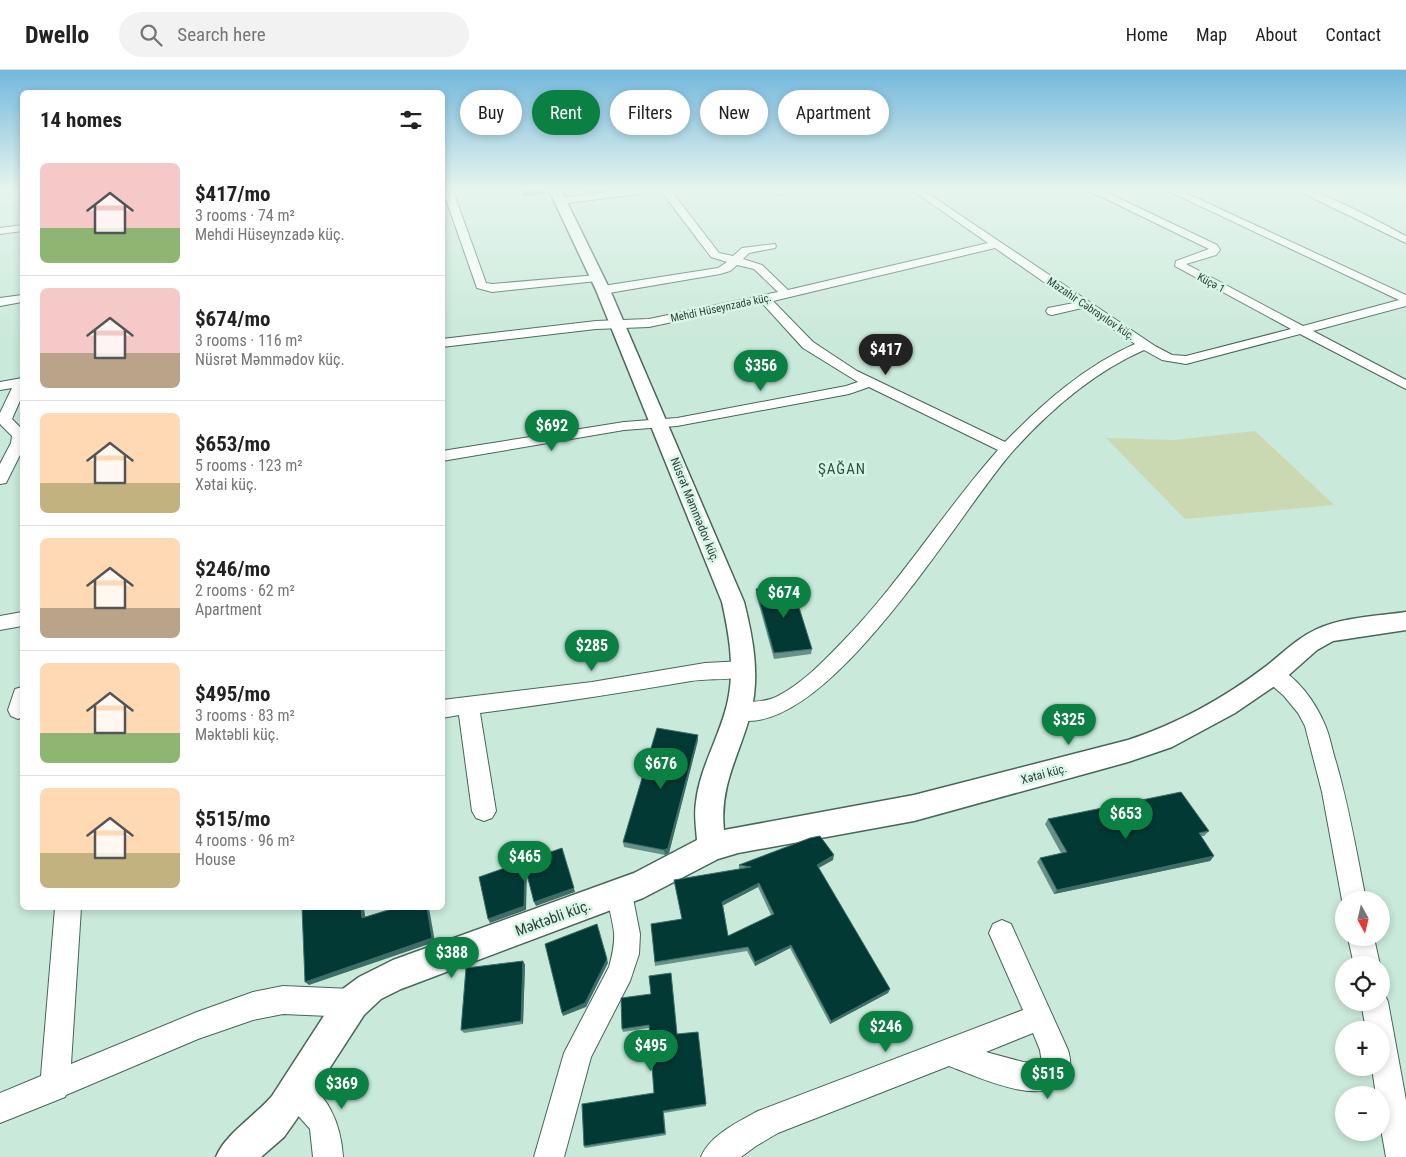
<!DOCTYPE html>
<html lang="en">
<head>
<meta charset="utf-8">
<style>
	:root { --surface:#fff; --page:#f2f2f2; --text:#222; --muted:#767676; --line:#e0e0e0; --accent:#0b8043 }
	body { margin:0; font-family:"Roboto Condensed",sans-serif; background:var(--page); color:var(--text); height:100vh; display:flex; flex-direction:column; font-size:19px; white-space:nowrap }
	* { box-sizing:border-box; margin:0 }
	p { font-size:16px; color:var(--muted) }
	.icon { flex:none; width:28px; height:28px; fill:none; stroke:currentColor; stroke-width:2; stroke-linecap:round; stroke-linejoin:round }
	.map { position:relative; flex:1; overflow:hidden }
	.panel { position:absolute; left:20px; top:20px; width:425px; height:820px; display:flex; flex-direction:column; background:var(--surface); border-radius:8px; box-shadow:0 2px 8px #0003 }
	.panel>* { flex:none }
	.hud { position:absolute; left:460px; top:20px; width:475px; height:45px; display:flex; gap:10px }
	.needle { width:32px; rotate:172deg }
	.tools { position:absolute; left:1335px; top:821px; display:grid; gap:10px }
	.tools a { display:grid; place-items:center; width:55px; height:55px; border-radius:50%; background:var(--surface); box-shadow:0 2px 8px #0003; font-size:25px }
	.price { position:absolute; translate:-50% -42px; padding:0 11px; border-radius:18px; background:var(--accent); color:#fff; font-size:16px; line-height:32px; filter:drop-shadow(0 1px 2px #0008) }
	.price::after { content:''; position:absolute; left:50%; top:30px; width:15px; height:11px; margin-left:-8px; background:inherit; clip-path:polygon(0 0,100% 0,50% 100%) }
	.price.active { background:#222; color:#fff }
	ul { padding:0; list-style:none }
	li { display:flex; align-items:center; gap:15px; height:125px; padding:0 20px }
	li+li { border-top:1px solid var(--line) }
	li span { display:grid; place-items:center; flex:none; width:140px; height:100px; border-radius:8px; color:#555 }
	li>.icon { margin-inline-start:auto }
	span .icon { width:60px; height:60px; fill:#fffc; stroke-width:1 }
	li b { font-size:21px }
	h2 { display:flex; justify-content:space-between; align-items:center; height:60px; padding:0 20px; font-size:21px }
	.chip { padding:0 18px; border-radius:22px; background:var(--surface); box-shadow:0 2px 8px #0003; font-size:18px; line-height:45px }
	.chip.active { background:var(--accent); color:#fff }
	header { display:flex; align-items:center; gap:30px; box-sizing:border-box; height:70px; padding:0 25px; background:var(--surface); border-bottom:1px solid var(--line) }
	header strong { font-size:24px }
	nav { display:flex; gap:28px; margin-inline-start:auto; font-size:18px }
	.search { width:350px; height:45px; background:var(--page); display:flex; align-items:center; gap:12px; box-sizing:border-box; padding:0 18px; border-radius:28px; color:var(--muted); font-size:19px }
	.map>svg:first-child { display:block }
	.green { fill:#cad9b2 }
	.lines { fill:none; stroke-linecap:round; stroke-linejoin:round }
	.minor-casing { stroke:#486559; stroke-width:2 }
	.tertiary-casing { stroke:#486559; stroke-width:3 }
	.minor { fill:#fff; fill-rule:evenodd }
	.tertiary { fill:#fff; fill-rule:evenodd }
	.wall { fill:#669188; fill-rule:evenodd }
	.shaded-wall { fill:#3e6e66 }
	.building { fill:#033935; stroke:#3e6e66; fill-rule:evenodd }
	.labels { text-anchor:middle; dominant-baseline:central; stroke-width:5; stroke-linejoin:round; paint-order:stroke }
	.far-street-label { font-size:11px; fill:#33403a; stroke:#d6f6e7 }
	.street-label { font-size:12px; fill:#33403a; stroke:#d6f6e7 }
	.quarter-label { font-size:15px; letter-spacing:1px; fill:#345044; stroke:#d6f6e7 }
	.near-street-label { font-size:15px; fill:#33403a; stroke:#d6f6e7 }
</style>
</head>
<body>
<header>
<strong>Dwello</strong>
<div class="search"><svg class="icon" aria-label="search" viewBox="0 0 24 24"><circle cx="10" cy="10" r="6"/><path d="M15 15l6 6"/></svg>Search here</div>
<nav><a>Home</a><a>Map</a><a>About</a><a>Contact</a></nav>
</header>
<div class="map">
<svg width="1406" height="1087" viewBox="0 0 1406 1087">
	<rect width="100%" height="100%" fill="#c9e9da"/>
	<path class="green" d="M1255 361 1334 435 1185 449 1106 368 1174 370Z"/>
	<g class="lines">
		<g class="minor-casing">
			<g id="minor">
				<path d="M442 118H452L486 213 492 214 597 205 603 208 597 211 492 222 477 218Z"/>
				<path d="M637 118H669L719 183 733 186 742 178 775 174 776 176 775 178 749 183 743 189 762 195 788 220 988 173 909 118H920L1155 276 1172 285 1186 286 1291 259 1175 196 1176 191 1209 179 1104 128 1080 118H1095L1110 124 1217 175 1220 180 1216 185 1186 194 1303 256 1399 230 1162 118H1175L1406 225V236L1313 261 1406 310V319L1300 264 1186 294 1162 290 1144 280C1094 302 1049 341 1013 381 960 440 822 680 731 648L728 642 731 636C746 630 763 634 778 626 804 612 825 590 845 569 901 511 944 441 998 380L869 317 849 324 677 356 624 360 442 391V381L624 352 677 348 846 316 858 312 803 278 762 233 649 257 596 259 442 277V269L596 251 649 249 778 222 754 199 737 195 730 201 720 204 603 224 599 222 597 220 599 218 603 216 718 198 727 192 711 187 661 121 560 134 555 131 560 128ZM995 178 1074 233 1048 238 1046 241 1048 244 1052 245 1082 238 1135 274C1085 296 1043 333 1005 372L857 301 813 272 773 231Z"/>
				<path d="M771 118H781L786 123 784 125H778Z"/>
				<path d="M1292 118C1320 118 1379 152 1406 166V173Z"/>
				<path d="M22 155V161L0 164V158Z"/>
				<path d="M22 225V232L0 236V228Z"/>
				<path d="M22 308V326L12 349 22 359V381L6 413 0 414V394L11 373 12 366 0 354V343L12 318 0 320V312Z"/>
				<path d="M22 542V556L0 560V546Z"/>
				<path d="M744 591 751 593 754 599 751 605C732 611 710 608 691 611 620 623 550 634 480 643L496 741 492 748 484 751 476 748 472 741 459 645 442 648V630L592 612 705 593Z"/>
				<path d="M1273 596C1296 604 1316 633 1325 655 1330 666 1332 680 1336 692 1349 737 1357 784 1366 830H1344V835L1342 830 1322 722 1305 656 1298 643 1284 626 1266 610 1263 604 1266 598Z"/>
				<path d="M22 617V647L18 649 11 646 8 640 15 619Z"/>
				<path d="M620 811 629 814 632 823 640 864 639 884 630 911 591 987 564 1087H534L564 983 609 897C612 886 615 874 614 862 612 846 605 829 611 814Z"/>
				<path d="M55 838H81L71 994 197 942 253 922 283 916 352 919 362 923 366 933 362 943 352 947 283 944 253 950 198 969 66 1025 65 1027 0 1053V1023L41 1006Z"/>
				<path d="M1002 850 1011 854 1068 980C1071 991 1072 1000 1065 1009 1044 1039 976 1006 949 996L778 1063 756 1076 741 1087H701C710 1065 738 1052 758 1041L1023 940 989 863 993 854ZM1033 963 1040 980 1042 993 1023 992 986 982Z"/>
				<path d="M1348 868H1374L1380 895H1354Z"/>
				<path d="M1381 921 1384 922 1388 932 1406 1030V1087H1386L1381 1059V1025H1376L1372 998H1381V960H1366L1361 932H1381Z"/>
				<path d="M296 1007C328 1021 341 1054 343 1087H313L310 1059 286 1032 281 1022 286 1012Z"/>
			</g>
		</g>
		<g class="tertiary-casing">
			<path id="tertiary" d="M548 118H560L610 220 744 532C753 568 760 605 751 642 740 684 719 715 724 760L914 725 1128 670C1177 654 1224 628 1265 597 1282 584 1297 568 1317 559 1344 547 1377 546 1406 542V560L1333 571 1317 580 1282 611 1235 643 1172 677 1128 692 914 751 738 783 718 789 643 828 401 919 381 929 364 945 296 1050 284 1067 261 1087H216C225 1064 255 1046 272 1026L340 921 359 907 393 890 634 803 697 770C696 757 694 745 696 732 700 696 721 665 728 630 735 597 729 564 722 532L596 220Z"/>
		</g>
		<use href="#minor" class="minor"/>
		<use href="#tertiary" class="tertiary"/>
	</g>
	<g class="wall">
		<path d="M756 519 812 579 811 584 774 589 756 524Z"/>
		<path d="M698 670 669 783 665 785 624 777 623 772Z"/>
		<path d="M1048 749 1209 761 1204 766H1201L1214 786 1210 791 1054 824 1037 792 1040 788 1061 783 1045 754Z"/>
		<path d="M833 790 819 798 890 919 888 923 830 954 790 878 755 896 747 881 655 896 651 854 682 849 674 810 739 799V795ZM758 817 771 845 728 866 723 835Z"/>
		<path d="M523 891 525 895 523 954 464 963 461 960Z"/>
		<path d="M621 928 677 964 706 1034V1036L664 1043 666 1065 585 1078 584 1076 654 1023 649 958 623 962 622 959Z"/>
	</g>
	<g class="shaded-wall">
		<path d="M585 118H626L585 123Z"/>
		<path d="M544 120 545 124 523 126V122Z"/>
		<path d="M698 665V670L669 783 665 785 664 780Z"/>
		<path d="M562 778 575 822 536 836 534 832Z"/>
		<path d="M834 785 833 790 816 799 817 795Z"/>
		<path d="M1214 786 1210 791 1054 824 1057 820Z"/>
		<path d="M525 797 527 801 526 840 490 853 488 849Z"/>
		<path d="M759 813 758 817 722 836V832Z"/>
		<path d="M361 838H364L366 852 362 848Z"/>
		<path d="M427 838H429L435 872 309 915 305 912Z"/>
		<path d="M791 875 790 878 755 896V892Z"/>
		<path d="M607 889 608 893 586 937 563 946 562 943Z"/>
		<path d="M523 891 525 895 523 954 521 951Z"/>
		<path d="M890 919 888 923 830 954 831 951Z"/>
	</g>
	<g class="building">
		<path d="M521 118H544V120L523 122Z"/>
		<path d="M792 515 812 579 774 583 756 519Z"/>
		<path d="M657 658 698 665 668 778 664 780 623 772Z"/>
		<path d="M1181 722 1209 761 1199 763 1214 786 1057 820 1040 788 1067 782 1048 749Z"/>
		<path d="M820 766 834 785 817 795 890 919 831 951 791 875 755 892 748 877 655 892 651 854 682 849 674 810 751 797 739 795 810 768ZM759 813 774 844 728 866 722 832Z"/>
		<path d="M562 778 574 818 534 832 525 797 524 836 488 849 479 807Z"/>
		<path d="M302 838H361L362 848 395 838H427L432 868 305 912Z"/>
		<path d="M597 854 607 889 585 933 562 943 545 874Z"/>
		<path d="M523 891 521 951 461 960 466 898Z"/>
		<path d="M671 903 677 964 698 962 706 1034 663 1041 665 1063 584 1076 582 1034 654 1023 649 955 622 959 621 928 651 924 649 906Z"/>
	</g>
	<linearGradient id="sky" x2="0" y2="1"><stop stop-color="#73b8dd"/><stop offset="0.44" stop-color="#e7f5ee"/><stop offset="1" stop-color="#e7f5ee" stop-opacity="0"/></linearGradient>
	<rect width="1406" height="271" fill="url(#sky)"/>
	<g class="labels">
		<g class="far-street-label">
			<text transform="translate(1211 213) rotate(28)">Küçə 1</text>
			<text transform="translate(721 238) rotate(-12)">Mehdi Hüseynzadə küç.</text>
			<text transform="translate(1091 239) rotate(34)">Məzahir Cəbrayılov küç.</text>
		</g>
		<g class="street-label">
			<text transform="translate(695 440) rotate(68)">Nüsrət Məmmədov küç.</text>
			<text transform="translate(1044 704) rotate(-15)">Xətai küç.</text>
		</g>
		<g class="quarter-label">
			<text x="842" y="399">ŞAĞAN</text>
		</g>
		<g class="near-street-label">
			<text transform="translate(553 848) rotate(-20)">Məktəbli küç.</text>
		</g>
	</g>
</svg>
<div class="tools">
<a><svg class="needle" viewBox="-14 -14 28 28"><path d="M0-13l5 13h-10z" fill="#e53935"/><path d="M0 13l5-13h-10z" fill="#767676"/></svg></a>
<a><svg class="icon" aria-label="locate" viewBox="0 0 24 24"><circle cx="12" cy="12" r="6"/><path d="M12 2v4M12 18v4M2 12h4M18 12h4"/></svg></a>
<a>+</a>
<a>−</a>
</div>
<b class="price active" style="left:886px;top:306px">$417</b>
<b class="price" style="left:761px;top:322px">$356</b>
<b class="price" style="left:552px;top:382px">$692</b>
<b class="price" style="left:784px;top:549px">$674</b>
<b class="price" style="left:592px;top:602px">$285</b>
<b class="price" style="left:1069px;top:676px">$325</b>
<b class="price" style="left:661px;top:720px">$676</b>
<b class="price" style="left:1126px;top:770px">$653</b>
<b class="price" style="left:525px;top:813px">$465</b>
<b class="price" style="left:452px;top:909px">$388</b>
<b class="price" style="left:886px;top:983px">$246</b>
<b class="price" style="left:651px;top:1002px">$495</b>
<b class="price" style="left:1048px;top:1030px">$515</b>
<b class="price" style="left:342px;top:1040px">$369</b>
<div class="hud">
<a class="chip">Buy</a>
<a class="chip active">Rent</a>
<a class="chip">Filters</a>
<a class="chip">New</a>
<a class="chip">Apartment</a>
</div>
<section class="panel">
<h2>14 homes<svg class="icon" aria-label="filters" viewBox="0 0 24 24"><path d="M4 7h16M4 17h16"/><circle cx="9" cy="7" r="2"/><circle cx="15" cy="17" r="2"/></svg></h2>
<ul>
<li><span style="background:linear-gradient(#f6c9c9 65%,#8fb573 0)"><svg class="icon" aria-label="home" viewBox="0 0 24 24"><path d="M3 11l9-7 9 7M6 9v11h12V9"/></svg></span><div><b>$417/mo</b><p>3 rooms · 74 m²</p><p>Mehdi Hüseynzadə küç.</p></div></li>
<li><span style="background:linear-gradient(#f6c9c9 65%,#b9a48a 0)"><svg class="icon" aria-label="home" viewBox="0 0 24 24"><path d="M3 11l9-7 9 7M6 9v11h12V9"/></svg></span><div><b>$674/mo</b><p>3 rooms · 116 m²</p><p>Nüsrət Məmmədov küç.</p></div></li>
<li><span style="background:linear-gradient(#ffd9b3 70%,#c2b280 0)"><svg class="icon" aria-label="home" viewBox="0 0 24 24"><path d="M3 11l9-7 9 7M6 9v11h12V9"/></svg></span><div><b>$653/mo</b><p>5 rooms · 123 m²</p><p>Xətai küç.</p></div></li>
<li><span style="background:linear-gradient(#ffd9b3 70%,#b9a48a 0)"><svg class="icon" aria-label="home" viewBox="0 0 24 24"><path d="M3 11l9-7 9 7M6 9v11h12V9"/></svg></span><div><b>$246/mo</b><p>2 rooms · 62 m²</p><p>Apartment</p></div></li>
<li><span style="background:linear-gradient(#ffd9b3 70%,#8fb573 0)"><svg class="icon" aria-label="home" viewBox="0 0 24 24"><path d="M3 11l9-7 9 7M6 9v11h12V9"/></svg></span><div><b>$495/mo</b><p>3 rooms · 83 m²</p><p>Məktəbli küç.</p></div></li>
<li><span style="background:linear-gradient(#ffd9b3 65%,#c2b280 0)"><svg class="icon" aria-label="home" viewBox="0 0 24 24"><path d="M3 11l9-7 9 7M6 9v11h12V9"/></svg></span><div><b>$515/mo</b><p>4 rooms · 96 m²</p><p>House</p></div></li>
</ul>
</section>
</div>
</body>
</html>
